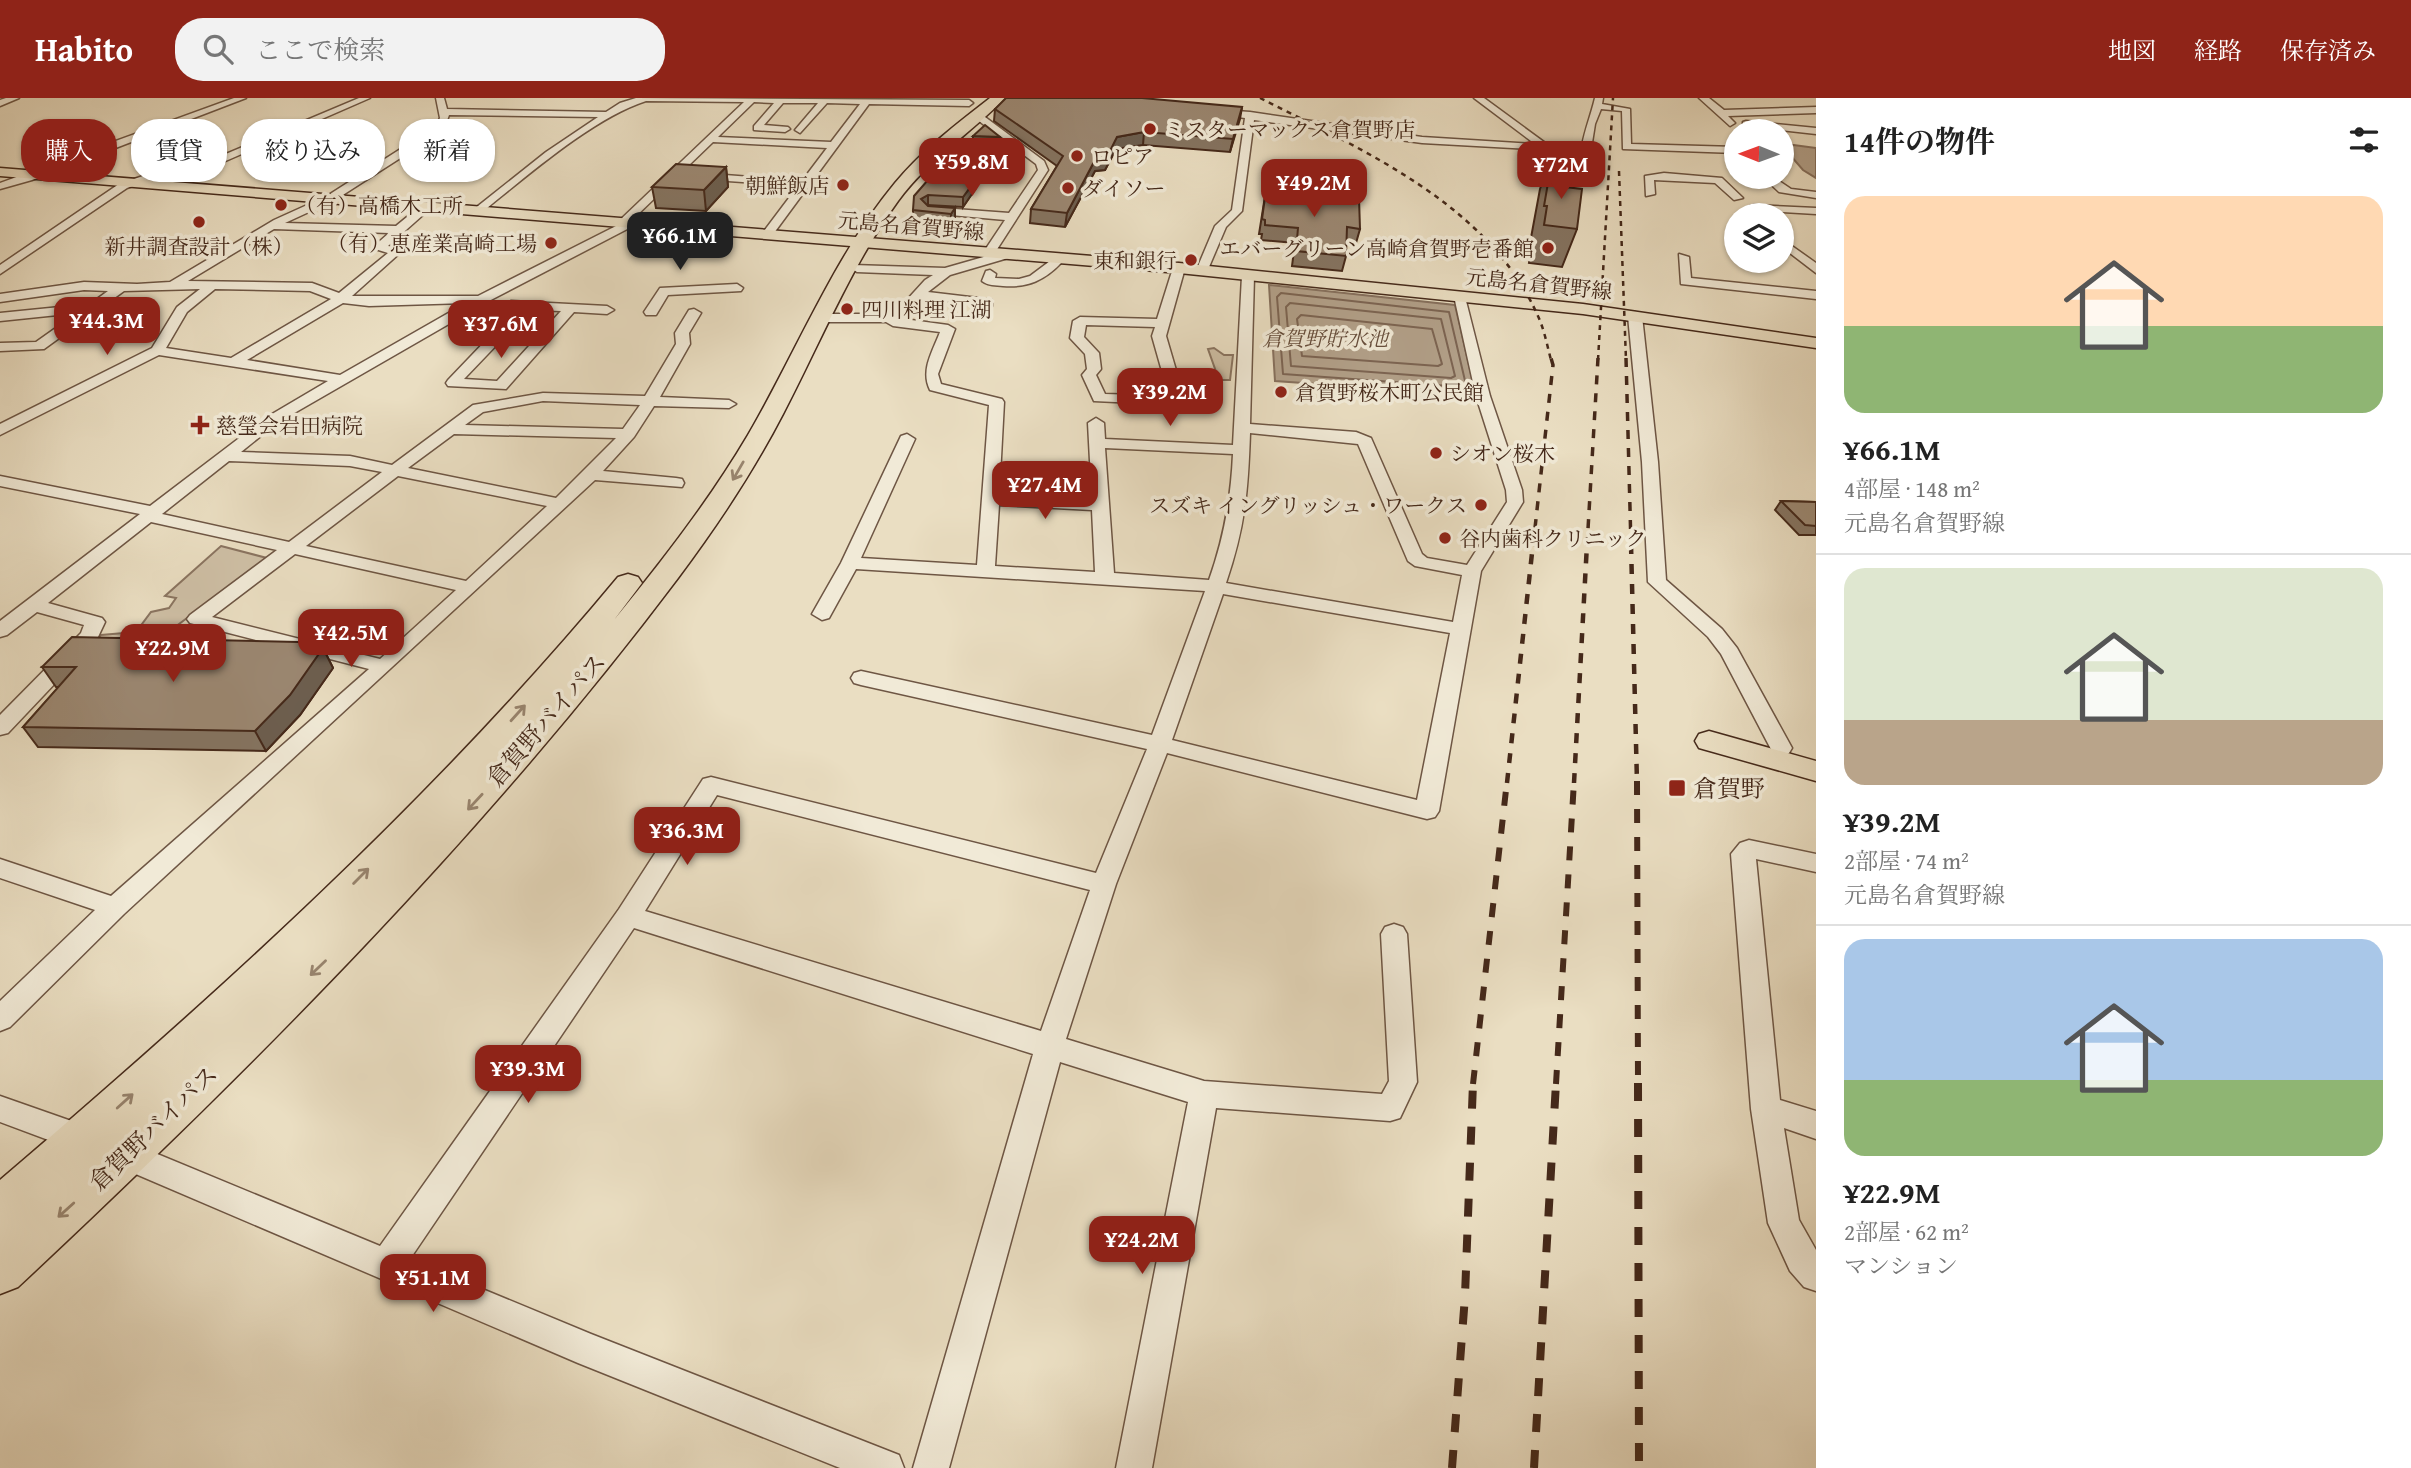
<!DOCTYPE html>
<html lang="ja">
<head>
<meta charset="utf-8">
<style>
	:root { --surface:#fff; --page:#f2f2f2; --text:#222; --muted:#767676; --line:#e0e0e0; --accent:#8f2418 }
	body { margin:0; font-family:"Gentium Book Plus","Noto Serif JP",serif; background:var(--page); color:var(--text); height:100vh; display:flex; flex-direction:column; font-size:26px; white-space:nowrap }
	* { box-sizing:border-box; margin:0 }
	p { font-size:23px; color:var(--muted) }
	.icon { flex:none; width:38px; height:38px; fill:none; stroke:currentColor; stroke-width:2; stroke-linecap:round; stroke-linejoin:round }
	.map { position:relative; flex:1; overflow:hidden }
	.details { display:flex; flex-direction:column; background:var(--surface); width:595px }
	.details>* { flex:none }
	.hud { position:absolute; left:21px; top:21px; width:665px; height:63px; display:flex; gap:14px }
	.needle { width:46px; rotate:271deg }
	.controls { position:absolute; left:1724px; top:21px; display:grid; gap:14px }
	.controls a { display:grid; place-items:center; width:70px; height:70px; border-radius:50%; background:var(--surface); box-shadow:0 2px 5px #0004; font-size:35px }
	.price { position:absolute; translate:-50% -60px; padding:0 16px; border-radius:14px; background:var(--accent); color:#fff; font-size:23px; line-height:46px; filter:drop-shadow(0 2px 4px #0008) }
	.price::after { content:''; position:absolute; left:50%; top:42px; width:21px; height:16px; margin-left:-10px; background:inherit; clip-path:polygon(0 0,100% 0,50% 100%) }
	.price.selected { background:#222; color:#fff }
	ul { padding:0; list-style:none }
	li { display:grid; align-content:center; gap:14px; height:371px; padding:0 28px }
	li+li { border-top:2px solid var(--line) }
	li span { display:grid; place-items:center; height:217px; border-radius:21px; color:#555 }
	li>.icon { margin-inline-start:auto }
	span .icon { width:126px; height:126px; fill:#fffc; stroke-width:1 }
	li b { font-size:30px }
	h2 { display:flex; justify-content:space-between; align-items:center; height:84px; padding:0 28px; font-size:30px }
	.pill { padding:0 24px; border-radius:28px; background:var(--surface); box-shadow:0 2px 5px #0004; font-size:24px; line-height:63px }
	.pill.selected { background:var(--accent); color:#fff }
	header { display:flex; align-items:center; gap:42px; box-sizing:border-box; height:98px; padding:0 35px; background:var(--accent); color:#fff }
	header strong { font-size:33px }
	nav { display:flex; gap:38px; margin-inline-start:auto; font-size:24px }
	.search { width:490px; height:63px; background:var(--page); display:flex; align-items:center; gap:18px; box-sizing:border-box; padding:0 24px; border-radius:28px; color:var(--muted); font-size:26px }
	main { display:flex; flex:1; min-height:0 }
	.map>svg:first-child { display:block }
	.green { fill:#cebfa5; stroke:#8a7460; stroke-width:2 }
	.water { fill:#b2a089; stroke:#86705d; stroke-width:2 }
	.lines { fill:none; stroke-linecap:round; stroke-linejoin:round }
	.shore { stroke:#7c6452; stroke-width:2 }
	.minor-casing { stroke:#6e5644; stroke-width:3 }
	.major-casing { stroke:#45291a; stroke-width:3 }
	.highway-casing { stroke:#45291a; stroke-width:3 }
	.minor { fill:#f1ead7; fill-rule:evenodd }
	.major { fill:#eadec2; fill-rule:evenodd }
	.highway { fill:#eadec2; fill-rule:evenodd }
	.rail-far4 { stroke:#45291a; stroke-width:2.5; stroke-dasharray:5 5; stroke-linecap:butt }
	.rail-far3 { stroke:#45291a; stroke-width:3.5; stroke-dasharray:9 9; stroke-linecap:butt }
	.rail-far2 { stroke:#45291a; stroke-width:4.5; stroke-dasharray:10 10; stroke-linecap:butt }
	.rail-far1 { stroke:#45291a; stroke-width:6; stroke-dasharray:14 14; stroke-linecap:butt }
	.rail { stroke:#45291a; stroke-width:8; stroke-dasharray:18 18; stroke-linecap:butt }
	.wall { fill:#857461; stroke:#45291a; stroke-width:2 }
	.shaded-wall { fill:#6c5e4f; stroke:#45291a; stroke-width:2 }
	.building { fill:#9b8771; stroke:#45291a; stroke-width:2 }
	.oneway { stroke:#98846e }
	.poi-dot { fill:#8f2418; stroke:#f1ead7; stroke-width:2.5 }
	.labels { text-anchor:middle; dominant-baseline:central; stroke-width:7; stroke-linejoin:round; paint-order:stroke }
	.far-poi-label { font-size:21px; fill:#45291a; stroke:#f1ead7; text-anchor:start }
	.far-street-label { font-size:21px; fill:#45291a; stroke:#f1ead7 }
	.far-water-label { font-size:21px; font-style:italic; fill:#664d3b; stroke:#f1ead7 }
	.street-label { font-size:24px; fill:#45291a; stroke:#f1ead7 }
	.poi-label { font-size:24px; fill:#45291a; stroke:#f1ead7; text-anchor:start }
</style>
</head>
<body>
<header>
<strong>Habito</strong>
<div class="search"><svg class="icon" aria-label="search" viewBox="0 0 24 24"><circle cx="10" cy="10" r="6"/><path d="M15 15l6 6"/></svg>ここで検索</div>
<nav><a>地図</a><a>経路</a><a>保存済み</a></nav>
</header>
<main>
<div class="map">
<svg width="1816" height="1370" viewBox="0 0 1816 1370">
	<rect width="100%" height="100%" fill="#eadec2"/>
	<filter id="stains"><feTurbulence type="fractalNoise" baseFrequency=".00286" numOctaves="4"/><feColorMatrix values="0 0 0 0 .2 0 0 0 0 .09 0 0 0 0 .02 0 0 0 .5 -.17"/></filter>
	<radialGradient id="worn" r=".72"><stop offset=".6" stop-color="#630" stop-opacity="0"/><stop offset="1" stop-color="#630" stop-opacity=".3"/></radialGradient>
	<g class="green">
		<path d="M1214 250 1224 257H1233L1230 282H1219L1208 251Z"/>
		<path d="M221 448 267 460 143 553 84 555 101 537 136 534 151 514 169 510 176 500 165 498Z"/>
	</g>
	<g class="water">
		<path d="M1786 46 1816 50V80L1803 72 1784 50Z"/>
		<path d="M1269 187 1455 207 1476 297 1275 283Z"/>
	</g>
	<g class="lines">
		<g class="shore">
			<path d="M1281 195 1449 214 1466 287 1463 289 1283 276 1277 199Z"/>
			<path d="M1290 205 1441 221 1455 278 1451 280 1291 268 1286 209Z"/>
			<path d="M1301 217 1432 231 1442 266 1438 268 1302 258 1297 221Z"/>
		</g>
		<g class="minor-casing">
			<g id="minor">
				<path d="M6 0H19L0 8V2Z"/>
				<path d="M234 0H246L32 82 0 91V85Z"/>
				<path d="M359 0H370L221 65 162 78 127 90 0 176V167L119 86 155 74 214 61Z"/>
				<path d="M436 0H444L447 11 606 14 620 5 636 0 969 2 973 5 969 8 869 6 771 139 767 140 761 137 798 88 699 81 694 78 699 75 802 83 827 50 713 44 632 122 637 125 635 127 487 204 277 325 241 354 350 358 392 367 473 307 543 295 645 298 676 246 675 235 689 212 694 211 701 215 689 235 690 246 660 299 729 302 736 306 729 310 654 308 634 339 603 373 676 380 682 381 684 385 682 389 595 382 124 816 10 929 0 933V903L95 812 0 780V761L111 798 369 571 190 525 187 521 190 517 277 452 151 424 48 505 102 520 105 524 97 541 8 635 0 637V617L81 535 84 527 37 514 7 537 0 539V523L140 416 0 388V378L150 408 267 319 328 283 159 257 0 337V326L152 250 177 209 200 191 124 193 44 251 0 253V245L36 244 77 215 0 223V215L90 206 108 193 84 192 0 204V196L84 184 137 186 170 184 274 122 327 98 435 29 440 20ZM646 3 744 4 620 122V126L478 198H352L401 154V150L388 148 432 109V105H424L396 128 285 125 335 102 430 41 485 45 490 42 485 39 438 36 444 31 449 17 598 19 546 54 473 112 482 114C527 78 593 20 646 3ZM754 4 774 5 754 28V32L785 34 790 31 788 29 764 27 783 5H818L795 32 800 35 827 5 860 6 831 44 718 39ZM274 131 389 135 372 150 388 155 339 195 312 185 188 183ZM215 191 310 193 331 201 231 260 166 250 187 214ZM343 205 369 208 466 205 340 277 247 262ZM543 303 640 307 623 331 465 327 483 314ZM454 336 616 340 556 400 408 370ZM229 363 350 368 382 374 289 444 162 416ZM398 378 547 408 466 483 306 448ZM295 456 456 492 380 561 212 519Z"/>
				<path d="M1474 0H1484L1548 47 1582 48C1585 31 1591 17 1595 0H1603L1602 6 1630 11 1631 46 1736 49V55L1623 51 1622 13 1601 11 1595 26 1591 51 1586 54 1422 45 1254 22 1242 113 1226 129 1206 176 1196 173 1215 128 1232 112 1245 20 1208 15V11L1250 14 1422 39 1535 46Z"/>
				<path d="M1699 0H1709L1724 12 1816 9V15L1728 18 1735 25 1730 28Z"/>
				<path d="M979 19H985L1044 63 1048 72 994 156 1008 154V160L950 177 928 194 987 201 992 202V208L922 201 904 221 948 227 955 231 938 276 941 286 1002 301 1004 304 999 397 1092 401 1088 325 1096 320 1104 325 1105 341 1233 347 1242 178 1248 174 1254 178 1250 326 1356 334 1371 340 1422 456 1427 460 1467 467 1507 404 1506 392 1476 298 1454 198 1456 195H1464L1490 298 1522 392 1523 404 1481 473 1439 713 1435 719 1427 721 1167 655 1116 786 1066 941 1204 983 1382 996 1389 983 1381 836 1385 829 1394 826 1403 829 1407 836 1417 984 1400 1020 1390 1023 1216 1010 1152 1370H1116L1188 1004 1060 964 949 1370H913L1033 956 634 830 410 1161 591 1236 899 1357 904 1370H840L578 1265 110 1065 106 1055 110 1045 121 1041 380 1148 619 811 703 681 711 679 1096 775 1147 651 861 587 854 585 851 580 854 575 861 573 1152 637 1205 493 856 471 829 520 822 522 812 516 841 465 901 338 907 336 915 341 861 460 977 467 989 307 930 292C920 272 933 253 940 234L893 228 886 224H822L815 220 822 216H894L925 182 933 177 857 174 851 170 853 167 945 170 987 158 983 155 1005 122 928 115 923 112 928 109 1009 115 1038 72 1036 66 979 23ZM1250 335 1358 346 1408 463 1415 468 1462 477 1453 524 1226 485C1245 429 1248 394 1250 335ZM1105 350 1233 356C1231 401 1224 440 1209 482L1114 475ZM999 407 1092 412 1095 474 995 468ZM1223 496 1450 535 1417 702 1172 642ZM717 697 1090 792 1041 933 645 813Z"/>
				<path d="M1746 23 1816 30V36L1743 28V24Z"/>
				<path d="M1664 75 1722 80 1743 100 1734 102 1715 85 1654 82 1655 96 1646 98 1645 78Z"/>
				<path d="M1763 79H1773L1791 91 1816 94V100L1779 94Z"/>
				<path d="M1754 107 1816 110V116L1750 112V108Z"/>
				<path d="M1782 141 1816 165V175L1782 149Z"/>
				<path d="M1679 156 1689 159 1691 180 1816 193V201L1681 186Z"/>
				<path d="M1058 157 1064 161 1062 164C1045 182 1028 190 1003 188 995 187 988 188 982 183L986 173 990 172 996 176 995 180 1019 181 1030 178Z"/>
				<path d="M1179 166 1185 170 1166 238 1185 303 1178 307 1094 303 1082 277 1087 271 1085 256 1070 240 1073 223 1080 219 1157 221 1173 170ZM1086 227 1155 229 1152 238 1169 298 1105 296 1096 277 1101 271 1099 255 1084 239Z"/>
				<path d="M737 186 743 190 741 193 668 197 656 217H646L644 214 660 190Z"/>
				<path d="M511 203 607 208 614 212 607 216 574 214 506 291 448 288 446 285 448 282 516 211 505 207ZM530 212 561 213 497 283 464 281Z"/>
				<path d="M1635 214 1642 218 1658 364 1666 482 1722 531 1737 550 1792 650 1789 655 1781 658 1773 655 1721 556 1708 539 1648 484 1642 364 1628 218Z"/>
				<path d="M1749 742 1816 756V774L1756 761 1780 1002 1816 1013V1041L1784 1030 1799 1122 1816 1152V1193L1804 1189 1790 1173 1768 1125 1751 1011 1731 756 1740 745Z"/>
				<path d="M0 998 97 1032 101 1042 97 1052 86 1056 0 1024Z"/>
			</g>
		</g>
		<g class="major-casing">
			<g id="major">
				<path d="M0 70 1179 165 1583 206 1816 240V250L1583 216 1179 175 0 78Z"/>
				<path d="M1709 633 1816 663V683L1699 650 1695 643 1699 636Z"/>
			</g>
		</g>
		<g class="highway-casing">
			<path id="highway" d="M990 0H1005C970 36 928 62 898 103 851 168 820 245 783 316 753 374 717 428 678 480 483 739 254 968 18 1189L0 1196V1082C219 895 434 701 618 479L628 476 638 479 642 485 614 522C662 463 709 403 748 337 797 253 833 160 895 85 922 52 957 26 990 0Z"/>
		</g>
		<use href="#minor" class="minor"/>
		<use href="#major" class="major"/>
		<use href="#highway" class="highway"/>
		<g class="rail-far4">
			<path d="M1260 0C1362 52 1487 105 1537 216 1544 230 1547 247 1551 262"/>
			<path d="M1619 73 1626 262"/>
			<path d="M1598 262 1613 0"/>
		</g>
		<g class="rail-far3">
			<path d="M1626 260 1631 448"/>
			<path d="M1533 448 1553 267 1551 260"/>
			<path d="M1587 448 1598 260"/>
		</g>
		<g class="rail-far2">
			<path d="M1631 446 1637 685"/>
			<path d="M1507 685 1533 446"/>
			<path d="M1574 685 1587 446"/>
		</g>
		<g class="rail-far1">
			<path d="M1637 683 1638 986"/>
			<path d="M1473 986 1507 683"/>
			<path d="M1556 986 1574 683"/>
		</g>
		<g class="rail">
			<path d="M1638 985 1639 1370"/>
			<path d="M1452 1370 1465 1198 1473 985"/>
			<path d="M1534 1370 1556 985"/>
		</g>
	</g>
	<g class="wall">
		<path d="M1242 9 1230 54 1143 47 1116 51 1105 72 1095 73 1065 129 1030 125 1031 111 1057 68 994 23 995 11Z"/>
		<path d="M973 38 1000 39V42H973Z"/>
		<path d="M1553 56 1577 131 1562 169 1529 165 1533 145H1530L1540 91Z"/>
		<path d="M726 69 728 89 706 113 656 110 652 89Z"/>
		<path d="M934 75 976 90 963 109 927 107 955 110V120L951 126 913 122V112Z"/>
		<path d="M1266 92 1360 131 1356 145H1346V158L1342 173 1292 168 1295 145 1261 142 1262 136H1259Z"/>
		<path d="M1781 403 1816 404V437H1799L1775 412Z"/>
		<path d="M323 550 333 570 300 617 266 653 38 649 23 629 59 589H56L42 569Z"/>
	</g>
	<g class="shaded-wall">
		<path d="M1242 9 1240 21 1230 54 1233 41Z"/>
		<path d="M1144 34 1143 47 1116 51 1105 72 1095 73 1065 129 1067 115 1096 60 1117 39Z"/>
		<path d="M726 69 728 89 706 113 704 92Z"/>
		<path d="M977 80 976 90 963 109V99Z"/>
		<path d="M928 97V106L921 111V101Z"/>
		<path d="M955 110V120L951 126V116Z"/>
		<path d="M323 550 333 570 300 617 266 653 255 633Z"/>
	</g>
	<g class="building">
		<path d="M1006 0H1142L1242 9 1233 41 1144 34 1117 39 1107 59 1096 60 1067 115 1031 111 1063 58 995 11Z"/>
		<path d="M985 27 1000 39 973 38Z"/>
		<path d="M1553 56 1565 89 1582 91 1577 131 1544 127 1547 108H1544Z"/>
		<path d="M676 66 726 69 704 92 652 89Z"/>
		<path d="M934 75 977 80 963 99 928 97 921 101 928 108 955 110 951 116 913 112 914 98Z"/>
		<path d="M1266 92 1359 100 1360 131 1347 129 1346 158 1296 153 1298 130 1265 127V122L1262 121Z"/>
		<path d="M1781 403 1816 404V428L1805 427Z"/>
		<path d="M72 539 299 544 323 550 290 597 255 633 23 629 76 569H42Z"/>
	</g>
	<defs><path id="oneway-shaft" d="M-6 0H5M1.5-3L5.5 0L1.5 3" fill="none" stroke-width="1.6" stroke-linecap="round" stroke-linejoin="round" transform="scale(1.75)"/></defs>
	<g class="oneway">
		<use href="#oneway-shaft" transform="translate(738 373) rotate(120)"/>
		<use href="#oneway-shaft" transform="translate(518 615) rotate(-48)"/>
		<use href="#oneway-shaft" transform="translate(475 704) rotate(133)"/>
		<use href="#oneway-shaft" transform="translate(361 778) rotate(-45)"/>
		<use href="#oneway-shaft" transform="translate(318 870) rotate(136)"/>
		<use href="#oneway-shaft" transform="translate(125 1003) rotate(-42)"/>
		<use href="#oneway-shaft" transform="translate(66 1112) rotate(138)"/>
	</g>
	<g class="poi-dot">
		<circle cx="1150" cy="31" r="7"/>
		<circle cx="1077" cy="58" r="7"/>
		<circle cx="843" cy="87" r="7"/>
		<circle cx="1068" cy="90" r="7"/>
		<circle cx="281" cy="107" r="7"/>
		<circle cx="199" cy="124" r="7"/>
		<circle cx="551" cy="145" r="7"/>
		<circle cx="1548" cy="150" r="7"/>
		<circle cx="1191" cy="162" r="7"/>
		<circle cx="847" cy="211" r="7"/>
		<circle cx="1281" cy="294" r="7"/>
		<path d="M196.5 316.5h7v7h7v7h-7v7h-7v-7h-7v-7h7z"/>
		<circle cx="1436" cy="355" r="7"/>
		<circle cx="1481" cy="407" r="7"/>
		<circle cx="1445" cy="440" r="7"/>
		<rect x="1668" y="681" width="18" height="18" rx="3.5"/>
	</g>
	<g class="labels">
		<g class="far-poi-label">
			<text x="1164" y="31">ミスターマックス倉賀野店</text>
			<text x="1091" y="58">ロピア</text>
			<text x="829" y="87" text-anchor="end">朝鮮飯店</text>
			<text x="1082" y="90">ダイソー</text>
			<text x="295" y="107">（有）高橋木工所</text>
			<text x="537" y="145" text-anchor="end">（有）恵産業高崎工場</text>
			<text x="199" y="148" text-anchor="middle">新井調査設計（株）</text>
			<text x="1534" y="150" text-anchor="end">エバーグリーン高崎倉賀野壱番館</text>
			<text x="1177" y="162" text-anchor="end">東和銀行</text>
			<text x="861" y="211">四川料理 江湖</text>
			<text x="1295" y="294">倉賀野桜木町公民館</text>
			<text x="216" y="327">慈瑩会岩田病院</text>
			<text x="1450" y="355">シオン桜木</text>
			<text x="1467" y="407" text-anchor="end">スズキ イングリッシュ・ワークス</text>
			<text x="1459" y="440">谷内歯科クリニック</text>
		</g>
		<g class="far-street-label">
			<text transform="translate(911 128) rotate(5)">元島名倉賀野線</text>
			<text transform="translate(1539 186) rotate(6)">元島名倉賀野線</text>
		</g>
		<g class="far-water-label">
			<text x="1325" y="240">倉賀野貯水池</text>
		</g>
		<g class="street-label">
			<text transform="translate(546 622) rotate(-49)">倉賀野バイパス</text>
			<text transform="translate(153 1030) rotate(-44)">倉賀野バイパス</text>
		</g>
		<g class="poi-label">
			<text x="1693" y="690">倉賀野</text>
		</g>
	</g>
	<rect width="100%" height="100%" filter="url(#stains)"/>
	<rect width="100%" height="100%" fill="url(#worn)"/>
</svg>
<div class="controls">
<a><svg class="needle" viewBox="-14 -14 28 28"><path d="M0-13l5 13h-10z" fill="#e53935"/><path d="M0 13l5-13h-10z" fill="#767676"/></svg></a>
<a><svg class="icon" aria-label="layers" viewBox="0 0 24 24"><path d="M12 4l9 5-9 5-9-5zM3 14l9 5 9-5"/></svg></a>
</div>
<b class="price" style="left:972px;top:100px">¥59.8M</b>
<b class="price" style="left:1561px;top:103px">¥72M</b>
<b class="price" style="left:1314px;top:121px">¥49.2M</b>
<b class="price selected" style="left:680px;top:174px">¥66.1M</b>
<b class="price" style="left:107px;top:259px">¥44.3M</b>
<b class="price" style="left:501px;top:262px">¥37.6M</b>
<b class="price" style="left:1170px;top:330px">¥39.2M</b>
<b class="price" style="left:1045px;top:423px">¥27.4M</b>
<b class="price" style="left:351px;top:571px">¥42.5M</b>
<b class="price" style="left:173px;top:586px">¥22.9M</b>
<b class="price" style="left:687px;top:769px">¥36.3M</b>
<b class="price" style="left:528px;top:1007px">¥39.3M</b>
<b class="price" style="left:1142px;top:1178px">¥24.2M</b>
<b class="price" style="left:433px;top:1216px">¥51.1M</b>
<div class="hud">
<a class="pill selected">購入</a>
<a class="pill">賃貸</a>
<a class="pill">絞り込み</a>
<a class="pill">新着</a>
</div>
</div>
<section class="details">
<h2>14件の物件<svg class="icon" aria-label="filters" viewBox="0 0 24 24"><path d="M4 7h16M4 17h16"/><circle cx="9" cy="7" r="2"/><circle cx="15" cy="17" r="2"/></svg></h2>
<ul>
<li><span style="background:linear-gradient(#ffd9b3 60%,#8fb573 0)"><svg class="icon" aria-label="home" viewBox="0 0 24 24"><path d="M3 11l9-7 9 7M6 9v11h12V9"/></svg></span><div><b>¥66.1M</b><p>4部屋 · 148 m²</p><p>元島名倉賀野線</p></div></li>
<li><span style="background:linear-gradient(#dfe7d0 70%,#b9a48a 0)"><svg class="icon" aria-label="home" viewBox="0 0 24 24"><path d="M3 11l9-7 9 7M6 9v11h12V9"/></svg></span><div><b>¥39.2M</b><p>2部屋 · 74 m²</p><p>元島名倉賀野線</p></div></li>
<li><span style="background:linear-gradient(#a9c7e8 65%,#8fb573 0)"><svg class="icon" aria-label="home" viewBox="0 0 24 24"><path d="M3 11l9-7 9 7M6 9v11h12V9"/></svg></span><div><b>¥22.9M</b><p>2部屋 · 62 m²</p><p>マンション</p></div></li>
</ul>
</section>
</main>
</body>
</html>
